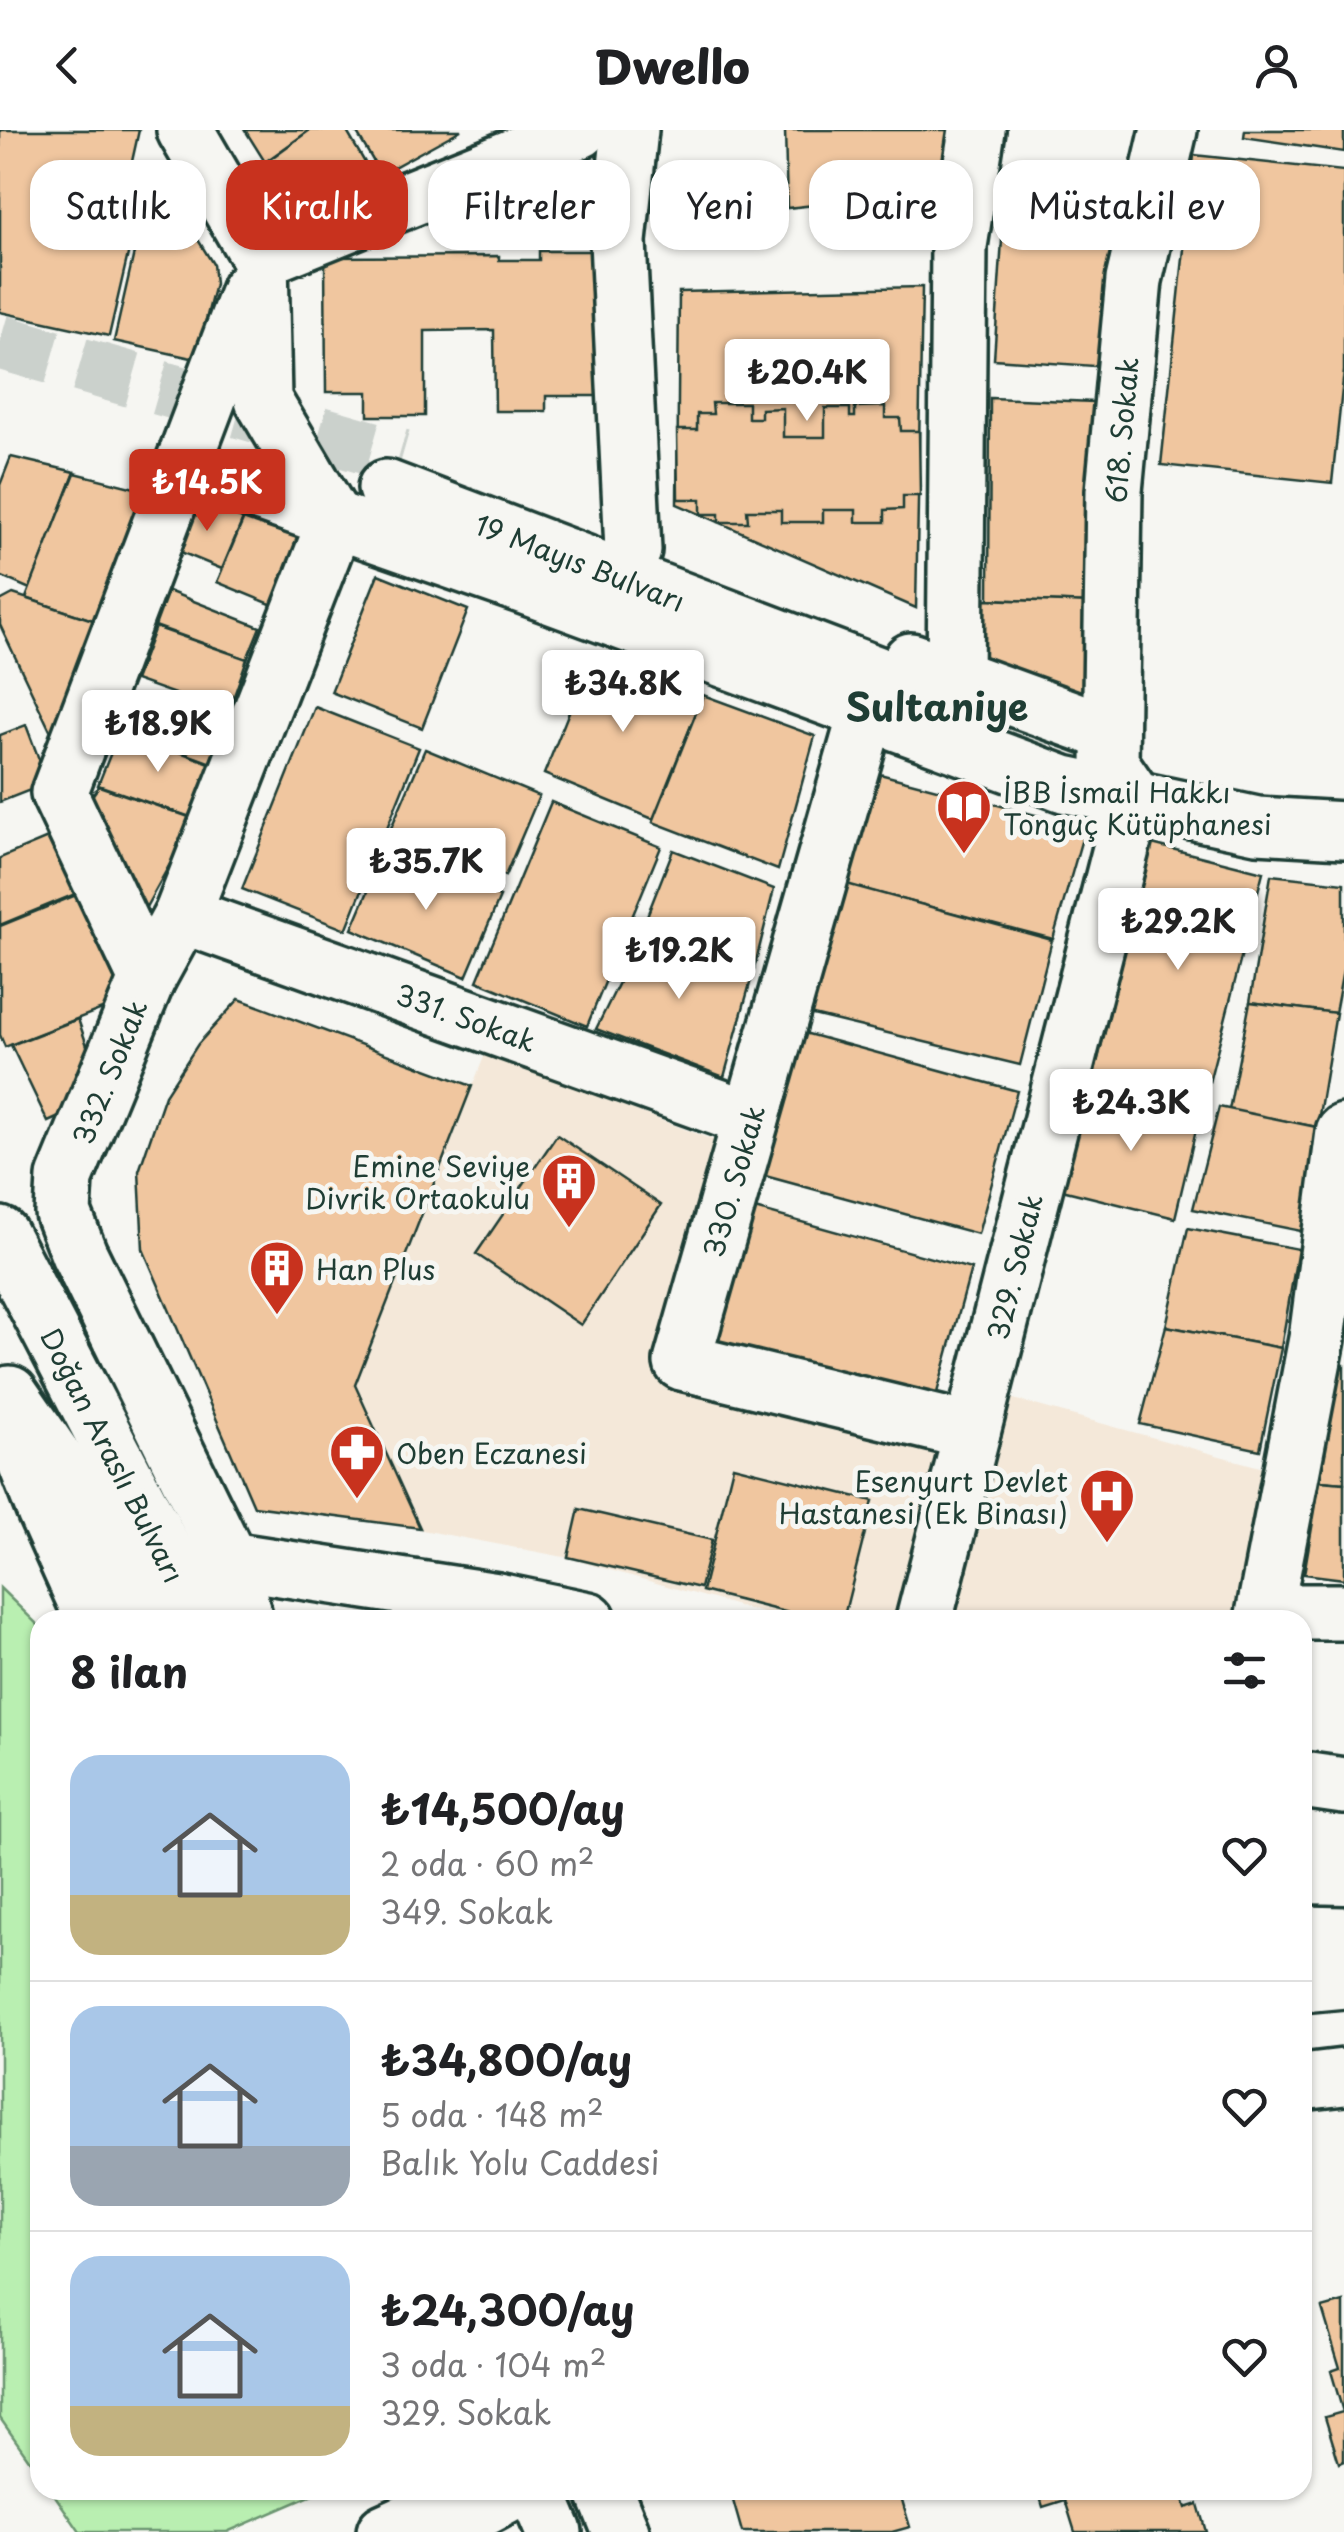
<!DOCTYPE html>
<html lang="tr">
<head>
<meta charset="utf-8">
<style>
	:root { --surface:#fff; --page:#f6f6f6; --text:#202124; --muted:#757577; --line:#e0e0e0; --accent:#c8321e }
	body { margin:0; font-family:"Playpen Sans",sans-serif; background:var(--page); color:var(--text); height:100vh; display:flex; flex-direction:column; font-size:38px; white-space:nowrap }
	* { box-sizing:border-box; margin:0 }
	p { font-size:32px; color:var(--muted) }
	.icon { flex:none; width:55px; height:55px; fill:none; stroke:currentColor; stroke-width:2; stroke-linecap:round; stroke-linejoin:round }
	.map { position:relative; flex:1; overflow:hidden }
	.drawer { position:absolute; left:30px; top:1480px; width:1282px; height:890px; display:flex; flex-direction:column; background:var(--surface); border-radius:30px; box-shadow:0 2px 8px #0004 }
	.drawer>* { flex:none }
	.banner { position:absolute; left:30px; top:30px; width:1285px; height:90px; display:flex; gap:20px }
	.price { position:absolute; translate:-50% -85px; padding:0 22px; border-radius:10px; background:#fff; color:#222; font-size:32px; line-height:65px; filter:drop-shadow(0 2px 5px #0008) }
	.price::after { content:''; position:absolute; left:50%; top:60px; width:30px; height:22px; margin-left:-15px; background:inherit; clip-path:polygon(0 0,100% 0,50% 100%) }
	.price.current { background:var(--accent); color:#fff }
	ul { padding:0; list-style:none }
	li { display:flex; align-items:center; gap:30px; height:250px; padding:0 40px }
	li+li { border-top:2px solid var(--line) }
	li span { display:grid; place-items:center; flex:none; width:280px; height:200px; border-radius:30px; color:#555 }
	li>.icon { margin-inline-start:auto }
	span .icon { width:120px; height:120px; fill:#fffc; stroke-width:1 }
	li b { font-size:42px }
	h2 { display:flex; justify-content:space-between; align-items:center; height:120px; padding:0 40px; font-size:42px }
	.pill { padding:0 35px; border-radius:30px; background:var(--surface); box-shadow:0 2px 8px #0004; font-size:35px; line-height:90px }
	.pill.current { background:var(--accent); color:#fff }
	header { display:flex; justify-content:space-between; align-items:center; height:130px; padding:0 40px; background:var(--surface); font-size:45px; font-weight:800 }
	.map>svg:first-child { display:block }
	.built { fill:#f4e8d9 }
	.green { fill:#b9efb1; stroke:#6c9672; stroke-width:2.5 }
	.building { fill:#f0c69f; stroke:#1f3d34; stroke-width:2.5 }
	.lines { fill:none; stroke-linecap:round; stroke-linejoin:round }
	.major-tunnel { stroke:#cbd1cc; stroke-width:55; stroke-dasharray:55 28; stroke-linecap:butt }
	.minor-casing { stroke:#1f3d34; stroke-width:62 }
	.major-casing { stroke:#1f3d34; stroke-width:62 }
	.highway-casing { stroke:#1f3d34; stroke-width:62 }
	.minor { stroke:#f6f6f2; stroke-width:55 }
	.major { stroke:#f6f6f2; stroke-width:55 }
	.highway { stroke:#f6f6f2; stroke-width:55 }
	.labels { text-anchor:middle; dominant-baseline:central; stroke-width:10; stroke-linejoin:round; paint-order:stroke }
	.street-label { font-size:28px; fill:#1f3d34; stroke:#f6f6f2 }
	.poi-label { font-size:28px; fill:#1f3d34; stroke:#f6f6f2; text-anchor:start }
	.district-label { font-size:38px; font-weight:bold; fill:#1f3d34; stroke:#f6f6f2 }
</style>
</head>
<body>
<header><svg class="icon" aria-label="back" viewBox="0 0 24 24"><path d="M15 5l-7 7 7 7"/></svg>Dwello<svg class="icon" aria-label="person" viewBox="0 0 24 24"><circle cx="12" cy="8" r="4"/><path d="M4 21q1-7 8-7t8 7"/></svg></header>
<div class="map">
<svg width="1344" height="2402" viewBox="0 0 1344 2402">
	<rect width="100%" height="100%" fill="#f6f6f2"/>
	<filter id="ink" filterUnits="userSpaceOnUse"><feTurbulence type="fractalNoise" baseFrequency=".01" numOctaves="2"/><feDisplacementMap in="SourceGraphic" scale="20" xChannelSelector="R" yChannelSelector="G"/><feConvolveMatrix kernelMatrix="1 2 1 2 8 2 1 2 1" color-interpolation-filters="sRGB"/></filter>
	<g filter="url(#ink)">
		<g class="built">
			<path d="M485 924 724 1014 659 1245 948 1312 896 1490H787L564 1427 422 1400 356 1255Z"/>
			<path d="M999 1265 1267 1339 1238 1490H941Z"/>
		</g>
		<g class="green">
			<path d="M0 1458 40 1497V2345L0 2288Z"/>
			<path d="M51 2360H324L227 2402H80Z"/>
		</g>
		<g class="building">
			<path d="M0 0H139L115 108 131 111 109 206 0 182Z"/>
			<path d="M245 0H310L265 32Z"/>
			<path d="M310 0H346L374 48 296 81 266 32Z"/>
			<path d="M355 0H461L381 44Z"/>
			<path d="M785 0H958L947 60 787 78Z"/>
			<path d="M1245 0H1344V22L1244 7Z"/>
			<path d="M1194 25 1344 41V241L1332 353 1161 335Z"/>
			<path d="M1006 51 1120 59 1108 237 994 229Z"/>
			<path d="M146 70 176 74 213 134 215 154 196 229 114 211Z"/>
			<path d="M539 121H596L597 266H546V281H495L494 200 425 201V286H368V262H326L325 127 499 126V130H539Z"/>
			<path d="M922 157 916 478 677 374 679 162Z"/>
			<path d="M990 268 1094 272 1086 473 989 469Z"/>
			<path d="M712 273H748V288H761V279L783 278V307H825V278H850V287H855V277L885 276V288H900L901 301H919L920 366H903V379L885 380V392H856V380H823V392H781V380H747L748 392H719V384H701V369H678L677 300H697V284H713Z"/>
			<path d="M11 327 75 342 30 459 0 446V355Z"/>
			<path d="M75 343 151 362 102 493 26 468Z"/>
			<path d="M192 369 243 389 222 439 171 418Z"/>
			<path d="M247 381 302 404 273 475 217 452Z"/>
			<path d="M378 444 468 480 422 598 331 562Z"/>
			<path d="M168 461 260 497 247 529 155 496Z"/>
			<path d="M13 464 102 493 56 613 0 495V471Z"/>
			<path d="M984 469 1091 473 1085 574 979 540Z"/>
			<path d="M155 497 247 529 228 583 135 550Z"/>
			<path d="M593 522 703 566 653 689 544 644Z"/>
			<path d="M703 565 815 606 778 740 653 692Z"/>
			<path d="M189 570 227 583 214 634 173 619Z"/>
			<path d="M315 577 419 618 346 800 242 759Z"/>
			<path d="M26 595 48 653 0 672V605Z"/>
			<path d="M120 600 218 636 196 689 98 655Z"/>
			<path d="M425 619 539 666 505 746 391 698Z"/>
			<path d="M876 643 1085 698 1053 809 844 754Z"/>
			<path d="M99 656 195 689 146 777 131 773 87 673Z"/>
			<path d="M551 672 661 717 587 896 477 851Z"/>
			<path d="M62 702 85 760 0 795V728Z"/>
			<path d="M1152 714 1263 742 1204 972 1094 944Z"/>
			<path d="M386 719 500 767 466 847 352 799Z"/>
			<path d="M673 720 774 759 754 839 643 796Z"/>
			<path d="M1271 745 1344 753V835L1335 883 1250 872Z"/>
			<path d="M843 753 1052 810 1020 935 809 884Z"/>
			<path d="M81 763 127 843 120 872 5 917 0 905V796Z"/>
			<path d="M646 798 754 839 724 947 596 899Z"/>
			<path d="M239 869 472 956 355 1255 420 1398 254 1376 143 1119 139 1041 165 965 198 914Z"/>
			<path d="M1250 872 1336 883 1317 997 1229 980Z"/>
			<path d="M78 889 95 939 79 978 48 992 11 915Z"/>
			<path d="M797 901 1017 961 978 1104 758 1044Z"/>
			<path d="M1087 959 1199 987 1175 1088 1062 1060Z"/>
			<path d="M1219 977 1321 998 1301 1101 1193 1079Z"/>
			<path d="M557 1005 661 1075 581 1195 476 1124Z"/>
			<path d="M751 1078 971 1139 932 1281 712 1221Z"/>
			<path d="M1188 1098 1298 1119 1281 1218 1166 1196Z"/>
			<path d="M1166 1196 1281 1218 1260 1320 1140 1294Z"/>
			<path d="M1340 1235H1344V1353L1320 1351Z"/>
			<path d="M733 1336 873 1371 843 1490H817L702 1461Z"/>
			<path d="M1320 1351 1344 1353V1449L1304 1444Z"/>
			<path d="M579 1379 712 1410 700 1458 568 1427Z"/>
			<path d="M1344 2172V2331L1339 2333 1325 2287 1343 2282 1331 2241 1340 2238 1322 2178Z"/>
			<path d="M730 2360H899L910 2397 892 2402H742Z"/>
			<path d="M1038 2360H1180L1186 2378 1198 2374 1206 2402H1075L1065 2370 1043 2377Z"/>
		</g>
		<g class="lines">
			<path class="major-tunnel" d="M0 212 402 327"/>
			<g class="minor-casing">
				<g id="minor">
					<path d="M185 0 260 129 263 270 335 392 182 785 147 849 65 1048 63 1083 79 1124 229 1430 245 1490"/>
					<path d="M630 0 618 111 633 420"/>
					<path d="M260 129 580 0"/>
					<path d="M955 549 959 116 977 0"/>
					<path d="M867 582 682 1232 972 1302"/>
					<path d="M182 785 751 989"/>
					<path d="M147 849 59 663 249 160"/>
					<path d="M229 1430 497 1471 588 1490"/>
					<path d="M1265 1482H1344"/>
					<path d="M924 1490 1134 668 1110 633 1114 361 1134 150 1169 0"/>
					<path d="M1263 1490 1317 1209 1344 1002"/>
					<path d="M1302 1650 1344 1656"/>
				</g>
			</g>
			<g class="major-casing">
				<g id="major">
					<path d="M184 337 525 456 1064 654 1257 695 1344 700"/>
					<path d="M386 358 944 570"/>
					<path d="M911 531 1110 603"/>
					<path d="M0 1105 200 1490"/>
					<path d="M10 1264 66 1345 142 1490"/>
					<path d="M536 2360 554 2402"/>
					<path d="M604 2360 621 2402"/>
					<path d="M385 2402 438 2378 460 2360"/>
					<path d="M438 2402 517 2360"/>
				</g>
			</g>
			<g class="highway-casing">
				<g id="highway">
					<path d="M0 1266 45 1381 94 1490"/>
					<path d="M1302 1804 1344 1805"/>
					<path d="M1302 1854 1344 1850"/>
					<path d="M1302 1952 1344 1947"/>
				</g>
			</g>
			<use href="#minor" class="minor"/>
			<use href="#major" class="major"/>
			<use href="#highway" class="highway"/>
		</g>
	</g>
	<defs>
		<g id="library-pin" transform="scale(2.875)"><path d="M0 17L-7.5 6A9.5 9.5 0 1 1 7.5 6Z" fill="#c8321e" stroke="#f6f6f2"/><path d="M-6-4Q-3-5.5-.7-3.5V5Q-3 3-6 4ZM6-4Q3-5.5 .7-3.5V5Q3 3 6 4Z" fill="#fff"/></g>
		<g id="building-pin" transform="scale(2.875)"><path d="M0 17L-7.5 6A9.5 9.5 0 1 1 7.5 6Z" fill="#c8321e" stroke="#f6f6f2"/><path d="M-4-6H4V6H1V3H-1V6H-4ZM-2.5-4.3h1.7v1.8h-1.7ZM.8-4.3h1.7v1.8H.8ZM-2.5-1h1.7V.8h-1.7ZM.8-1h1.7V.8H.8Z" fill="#fff"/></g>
		<g id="pharmacy-pin" transform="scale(2.875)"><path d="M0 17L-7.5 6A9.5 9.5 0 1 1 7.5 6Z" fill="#c8321e" stroke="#f6f6f2"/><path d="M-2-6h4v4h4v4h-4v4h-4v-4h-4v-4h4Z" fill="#fff"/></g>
		<g id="hospital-pin" transform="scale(2.875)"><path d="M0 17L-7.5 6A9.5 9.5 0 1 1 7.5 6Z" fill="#c8321e" stroke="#f6f6f2"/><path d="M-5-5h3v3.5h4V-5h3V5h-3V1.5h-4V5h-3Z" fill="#fff"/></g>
	</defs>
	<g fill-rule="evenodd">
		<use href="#library-pin" x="964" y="677"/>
		<use href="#building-pin" x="569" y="1051"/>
		<use href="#building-pin" x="277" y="1138"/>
		<use href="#pharmacy-pin" x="357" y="1322"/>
		<use href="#hospital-pin" x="1107" y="1366"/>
	</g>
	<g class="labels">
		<g class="street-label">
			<text transform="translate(1121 300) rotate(-85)">618. Sokak</text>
			<text transform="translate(580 432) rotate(21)">19 Mayıs Bulvarı</text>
			<text transform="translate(466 887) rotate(20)">331. Sokak</text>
			<text transform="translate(109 942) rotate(-68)">332. Sokak</text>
			<text transform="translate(733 1051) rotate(-74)">330. Sokak</text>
			<text transform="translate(1014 1137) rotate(-76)">329. Sokak</text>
			<text transform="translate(113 1325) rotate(63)">Doğan Araslı Bulvarı</text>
		</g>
		<g class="poi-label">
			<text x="1003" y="661">İBB İsmail Hakkı<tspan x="1003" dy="32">Tonguç Kütüphanesi</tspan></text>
			<text x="530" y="1035" text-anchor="end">Emine Seviye<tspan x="530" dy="32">Divrik Ortaokulu</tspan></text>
			<text x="316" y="1138">Han Plus</text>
			<text x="396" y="1322">Oben Eczanesi</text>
			<text x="1068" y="1350" text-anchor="end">Esenyurt Devlet<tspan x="1068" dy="32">Hastanesi (Ek Binası)</tspan></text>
		</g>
		<g class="district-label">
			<text x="937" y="575">Sultaniye</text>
		</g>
	</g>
</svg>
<b class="price" style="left:807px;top:294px">₺20.4K</b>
<b class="price current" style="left:207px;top:404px">₺14.5K</b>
<b class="price" style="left:623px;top:605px">₺34.8K</b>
<b class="price" style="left:158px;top:645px">₺18.9K</b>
<b class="price" style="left:426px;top:783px">₺35.7K</b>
<b class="price" style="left:1178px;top:843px">₺29.2K</b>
<b class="price" style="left:679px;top:872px">₺19.2K</b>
<b class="price" style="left:1131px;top:1024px">₺24.3K</b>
<div class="banner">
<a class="pill">Satılık</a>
<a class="pill current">Kiralık</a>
<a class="pill">Filtreler</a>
<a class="pill">Yeni</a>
<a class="pill">Daire</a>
<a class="pill">Müstakil ev</a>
</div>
<section class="drawer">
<h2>8 ilan<svg class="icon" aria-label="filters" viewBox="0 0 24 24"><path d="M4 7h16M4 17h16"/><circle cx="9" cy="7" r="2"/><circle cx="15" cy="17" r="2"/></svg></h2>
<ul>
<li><span style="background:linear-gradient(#a9c7e8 70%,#c2b280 0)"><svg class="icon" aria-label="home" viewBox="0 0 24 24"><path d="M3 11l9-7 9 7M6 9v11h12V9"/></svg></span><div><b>₺14,500/ay</b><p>2 oda · 60 m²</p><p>349. Sokak</p></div><svg class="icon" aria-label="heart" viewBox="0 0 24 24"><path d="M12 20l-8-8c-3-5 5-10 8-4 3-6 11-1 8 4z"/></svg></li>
<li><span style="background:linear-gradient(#a9c7e8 70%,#9aa5b1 0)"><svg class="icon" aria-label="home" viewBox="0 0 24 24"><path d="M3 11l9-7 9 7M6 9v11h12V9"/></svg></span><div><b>₺34,800/ay</b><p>5 oda · 148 m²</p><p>Balık Yolu Caddesi</p></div><svg class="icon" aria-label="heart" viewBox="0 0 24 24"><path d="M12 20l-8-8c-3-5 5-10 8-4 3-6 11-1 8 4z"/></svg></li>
<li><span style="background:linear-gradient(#a9c7e8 75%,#c2b280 0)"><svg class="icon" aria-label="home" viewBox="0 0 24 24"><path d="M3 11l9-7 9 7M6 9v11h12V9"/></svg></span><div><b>₺24,300/ay</b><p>3 oda · 104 m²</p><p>329. Sokak</p></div><svg class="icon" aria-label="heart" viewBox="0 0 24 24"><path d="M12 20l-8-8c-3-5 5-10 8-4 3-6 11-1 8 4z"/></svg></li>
</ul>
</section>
</div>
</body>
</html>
